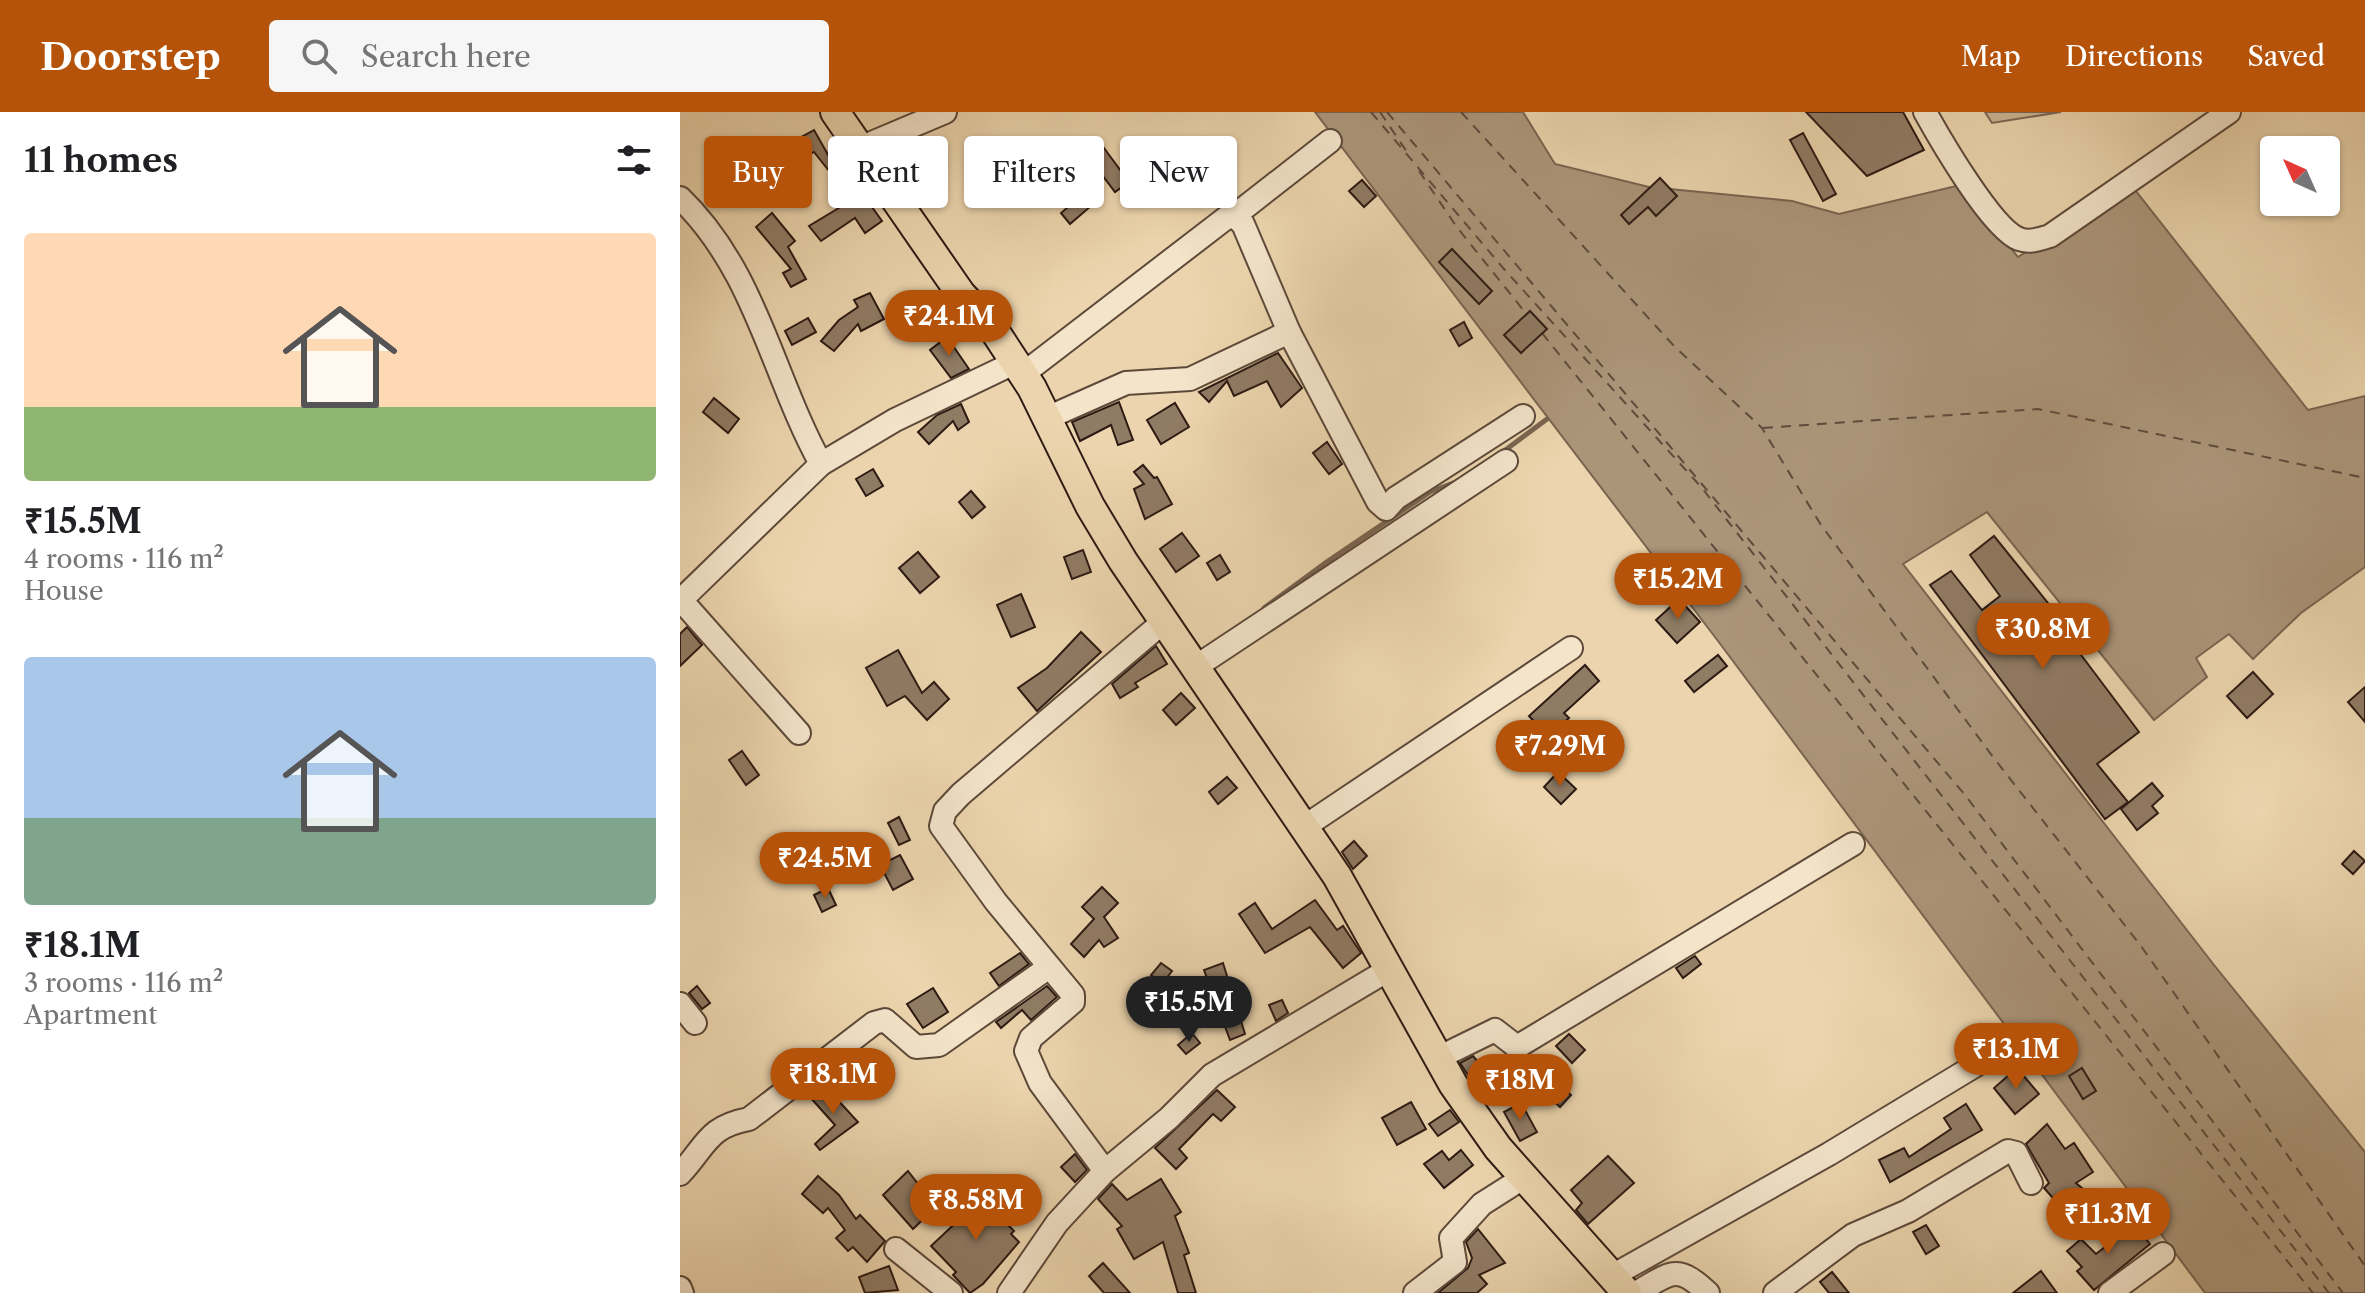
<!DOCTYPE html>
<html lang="en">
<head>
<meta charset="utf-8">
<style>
	:root { --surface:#fff; --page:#f6f6f6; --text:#202124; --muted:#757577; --accent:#b45309 }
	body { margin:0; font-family:"Libre Caslon Text",serif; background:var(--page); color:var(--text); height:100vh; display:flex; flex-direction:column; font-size:30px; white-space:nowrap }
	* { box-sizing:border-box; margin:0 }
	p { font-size:26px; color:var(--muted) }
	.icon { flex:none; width:44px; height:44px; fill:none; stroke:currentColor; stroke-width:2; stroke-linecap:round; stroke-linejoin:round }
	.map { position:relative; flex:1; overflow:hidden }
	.panel { display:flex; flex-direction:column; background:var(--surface); width:680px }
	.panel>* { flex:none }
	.guide { position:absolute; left:24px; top:24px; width:760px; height:72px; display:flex; gap:16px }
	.needle { width:52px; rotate:315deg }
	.buttons { position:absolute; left:1580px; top:24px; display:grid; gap:16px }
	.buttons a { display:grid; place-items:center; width:80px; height:80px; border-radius:8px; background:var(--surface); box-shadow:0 2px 6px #0004; font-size:40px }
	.price { position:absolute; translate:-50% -68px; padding:0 18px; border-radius:28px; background:var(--accent); color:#fff; font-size:26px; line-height:52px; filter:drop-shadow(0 2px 4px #0008) }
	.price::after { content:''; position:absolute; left:50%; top:48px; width:24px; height:18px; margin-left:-12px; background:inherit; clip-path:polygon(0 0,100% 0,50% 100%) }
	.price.selected { background:#222; color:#fff }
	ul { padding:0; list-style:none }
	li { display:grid; align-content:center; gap:16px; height:424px; padding:0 24px }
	li span { display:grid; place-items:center; height:248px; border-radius:8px; color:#555 }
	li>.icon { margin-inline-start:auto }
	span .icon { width:144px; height:144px; fill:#fffc; stroke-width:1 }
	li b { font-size:34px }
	h2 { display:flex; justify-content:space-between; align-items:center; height:96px; padding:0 24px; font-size:34px }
	.tag { padding:0 28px; border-radius:8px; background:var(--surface); box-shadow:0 2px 6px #0004; font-size:28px; line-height:72px }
	.tag.selected { background:var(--accent); color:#fff }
	header { display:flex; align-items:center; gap:48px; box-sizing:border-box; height:112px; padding:0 40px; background:var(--accent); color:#fff }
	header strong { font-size:38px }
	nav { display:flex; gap:44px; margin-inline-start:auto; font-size:28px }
	.search { width:560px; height:72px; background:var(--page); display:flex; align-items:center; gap:20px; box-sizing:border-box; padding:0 28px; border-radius:8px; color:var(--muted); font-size:30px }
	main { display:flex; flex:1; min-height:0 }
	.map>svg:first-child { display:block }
	.green { fill:#ccb594; stroke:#7c6854; stroke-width:2 }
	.water { fill:#ab9579; stroke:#796450; stroke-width:2 }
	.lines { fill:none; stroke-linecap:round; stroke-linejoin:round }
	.stream { stroke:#796450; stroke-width:5 }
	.ferry { stroke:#5f4b3c; stroke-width:2; stroke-dasharray:10 8; stroke-linecap:butt }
	.building { fill:#907b64; stroke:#2d1a13; stroke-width:2 }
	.minor-casing { stroke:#5d493a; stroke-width:26 }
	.major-casing { stroke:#2d1a13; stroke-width:32 }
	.minor { stroke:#f3e4ca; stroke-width:22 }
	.major { stroke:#ecd5ae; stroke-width:28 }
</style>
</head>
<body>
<header>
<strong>Doorstep</strong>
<div class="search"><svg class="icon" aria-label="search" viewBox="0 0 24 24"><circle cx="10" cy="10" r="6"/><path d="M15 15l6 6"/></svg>Search here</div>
<nav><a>Map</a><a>Directions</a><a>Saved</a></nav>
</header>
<main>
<section class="panel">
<h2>11 homes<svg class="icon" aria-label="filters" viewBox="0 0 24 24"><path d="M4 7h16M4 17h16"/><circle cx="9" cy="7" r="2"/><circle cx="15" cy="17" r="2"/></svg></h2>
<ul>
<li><span style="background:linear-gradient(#ffd9b3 70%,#8fb573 0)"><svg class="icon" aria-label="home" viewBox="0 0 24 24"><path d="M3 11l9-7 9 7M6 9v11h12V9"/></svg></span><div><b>₹15.5M</b><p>4 rooms · 116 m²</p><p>House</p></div></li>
<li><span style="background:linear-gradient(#a9c7e8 65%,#7fa58c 0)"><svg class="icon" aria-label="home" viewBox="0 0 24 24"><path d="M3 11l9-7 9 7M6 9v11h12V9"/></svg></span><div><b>₹18.1M</b><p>3 rooms · 116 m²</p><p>Apartment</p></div></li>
</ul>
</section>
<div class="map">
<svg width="1685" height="1181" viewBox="0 0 1685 1181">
	<rect width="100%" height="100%" fill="#ecd5ae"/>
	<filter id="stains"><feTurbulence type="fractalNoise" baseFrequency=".0025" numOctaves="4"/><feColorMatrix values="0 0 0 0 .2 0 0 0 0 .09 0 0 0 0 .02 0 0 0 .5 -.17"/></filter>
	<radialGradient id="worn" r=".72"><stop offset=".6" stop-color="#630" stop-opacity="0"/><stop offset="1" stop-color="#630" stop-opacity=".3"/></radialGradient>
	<path class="green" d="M1305 0H1381L1312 11Z"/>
	<path class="water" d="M635 0H843L875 52 969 75 1112 89 1159 102 1280 73 1338 145 1452 74 1628 298 1685 284V455L1621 501 1573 547 1549 522 1516 546 1527 565 1474 608 1307 400 1223 452 1534 853 1685 1040V1181H1525L1038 529Z"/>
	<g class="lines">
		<g class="stream">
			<path d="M820 342 867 307"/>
			<path d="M584 496 648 449 750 380 786 366"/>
		</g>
		<g class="ferry">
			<path d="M691 0 824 157 1022 376 1649 1181"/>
			<path d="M700 0 727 40"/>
			<path d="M707 0 1285 683 1663 1181"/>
			<path d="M781 0 994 234 1082 316 1141 413 1313 645 1461 834 1685 1154"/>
			<path d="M739 59 776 114 848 204"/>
			<path d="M862 221 1633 1181"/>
			<path d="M1083 316 1358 297 1685 366"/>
		</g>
	</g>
	<g class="building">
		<path d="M1126 0H1223L1244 38 1187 64Z"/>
		<path d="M134 18 151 48 156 45 202 109 185 121 175 106 141 129 129 114 172 88 134 40 102 58 92 41Z"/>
		<path d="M1123 21 1156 82 1143 89 1110 28Z"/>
		<path d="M424 36 449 70 435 80 410 47Z"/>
		<path d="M980 66 997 84 976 104 968 95 949 112 941 103Z"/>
		<path d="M682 68 696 84 684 95 669 79Z"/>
		<path d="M402 83 411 94 390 112 381 101Z"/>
		<path d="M92 101 115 129 108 135 126 167 111 175 103 161 111 157 76 115Z"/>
		<path d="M772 137 812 179 799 192 759 150Z"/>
		<path d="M190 181 204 207 181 219 178 212 154 239 141 229 159 208 178 195 174 188Z"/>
		<path d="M850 199 867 217 841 241 824 223Z"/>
		<path d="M128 206 136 220 112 233 105 219Z"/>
		<path d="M784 210 792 226 779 234 770 218Z"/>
		<path d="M267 225 289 257 271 266 250 238Z"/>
		<path d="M598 241 622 276 601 295 587 269 554 284 547 269 529 290 519 280Z"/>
		<path d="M34 286 59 307 48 321 23 300Z"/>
		<path d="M439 290 453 328 438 333 431 313 400 329 392 310Z"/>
		<path d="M495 291 509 315 481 332 467 308Z"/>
		<path d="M281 292 289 310 278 318 273 309 249 332 238 320 257 303Z"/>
		<path d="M647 330 662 352 649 362 633 341Z"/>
		<path d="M463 353 474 366 477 365 492 392 465 407 454 377 464 372 454 360Z"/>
		<path d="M193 357 203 374 186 384 176 367Z"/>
		<path d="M291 379 305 395 292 406 279 390Z"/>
		<path d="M502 421 519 444 496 460 480 437Z"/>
		<path d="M1314 424 1372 496 1368 499 1459 620 1417 652 1448 690 1425 707 1250 473 1271 459 1302 498 1320 484 1290 443Z"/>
		<path d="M403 438 411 460 392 467 384 445Z"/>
		<path d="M238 440 259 465 240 481 219 456Z"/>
		<path d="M540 443 550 460 537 468 527 451Z"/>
		<path d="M341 482 355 515 331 525 317 493Z"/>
		<path d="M999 487 1020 510 997 531 976 508Z"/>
		<path d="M7 515 22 533 0 554V522Z"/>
		<path d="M401 520 421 540 357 599 338 576 367 556Z"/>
		<path d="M476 534 487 552 455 571 458 575 440 586 432 572Z"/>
		<path d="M218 538 242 581 254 570 269 587 247 608 225 584 207 594 186 556Z"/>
		<path d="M1038 543 1047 554 1014 580 1005 569Z"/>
		<path d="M905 553 919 569 884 601 889 606 868 625 849 604Z"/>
		<path d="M1573 560 1593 582 1567 606 1547 584Z"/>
		<path d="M1685 575V610L1668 590Z"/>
		<path d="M501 581 515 596 496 613 483 598Z"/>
		<path d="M62 639 79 663 66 673 49 648Z"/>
		<path d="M878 660 896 677 881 692 864 675Z"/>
		<path d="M547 665 557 676 538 692 529 680Z"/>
		<path d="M1472 671 1483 684 1472 694 1478 701 1457 718 1441 697Z"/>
		<path d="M219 705 230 728 219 733 208 711Z"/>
		<path d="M674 729 687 744 673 757 662 740Z"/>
		<path d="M1674 739 1685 749 1673 762 1662 752Z"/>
		<path d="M184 741 194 758 181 766 171 750Z"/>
		<path d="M220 743 233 767 213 778 200 753Z"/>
		<path d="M422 775 438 791 424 805 438 826 424 835 419 828 404 845 391 832 414 807 402 795Z"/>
		<path d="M148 776 156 793 142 800 134 783Z"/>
		<path d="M635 788 657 818 663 814 681 841 663 856 630 815 585 841 559 802 575 791 592 817Z"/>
		<path d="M340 841 349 852 319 874 310 861Z"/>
		<path d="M1015 844 1021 852 1003 866 996 856Z"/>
		<path d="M481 851 492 859 482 872 471 863Z"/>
		<path d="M543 851 565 922 550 928 524 858Z"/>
		<path d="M17 874 30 891 22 897 9 881Z"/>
		<path d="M367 874 377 885 351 908 342 898 321 916 316 910Z"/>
		<path d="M253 876 268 900 243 916 227 892Z"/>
		<path d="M602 888 608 901 596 909 589 893Z"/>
		<path d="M512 921 520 931 506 942 498 933Z"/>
		<path d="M889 922 905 938 892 951 876 934Z"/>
		<path d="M177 942 187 955 172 967 161 954Z"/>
		<path d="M793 944 803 956 790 966 780 951Z"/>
		<path d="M1337 956 1359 982 1335 1002 1314 976Z"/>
		<path d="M1402 956 1416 979 1403 987 1389 964Z"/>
		<path d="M866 960 891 983 880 995 855 972Z"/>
		<path d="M144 973 178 1010 140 1038 135 1032 155 1013 130 985Z"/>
		<path d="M537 978 555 995 541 1009 533 1002 499 1037 507 1046 496 1057 475 1036Z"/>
		<path d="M731 990 746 1017 717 1033 702 1006Z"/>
		<path d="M841 991 857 1020 840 1029 824 1000Z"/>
		<path d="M1286 992 1302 1018 1210 1070 1199 1048 1224 1036 1229 1045 1271 1017 1264 1006Z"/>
		<path d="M770 998 779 1010 758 1024 749 1012Z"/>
		<path d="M1367 1012 1385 1037 1394 1031 1413 1060 1396 1071 1409 1082 1389 1104 1364 1076 1369 1071 1346 1032Z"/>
		<path d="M781 1038 793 1053 764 1076 744 1052 762 1039 769 1048Z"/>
		<path d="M395 1042 407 1058 395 1070 381 1055Z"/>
		<path d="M928 1044 954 1071 908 1112 896 1098 902 1091 891 1078Z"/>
		<path d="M228 1059 256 1095 233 1117 203 1083Z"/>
		<path d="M138 1064 159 1083 176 1107 180 1103 205 1129 187 1150 173 1135 168 1139 156 1126 165 1118 148 1096 143 1101 122 1082Z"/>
		<path d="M481 1067 501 1100 495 1104 509 1141 504 1143 516 1181H498L483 1130 454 1147 437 1117 442 1114 418 1087 432 1072 447 1088Z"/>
		<path d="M292 1076 334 1119 331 1122 339 1130 303 1172 290 1181 273 1163 276 1160 251 1134 283 1104 273 1092Z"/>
		<path d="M1454 1112 1470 1132 1414 1178 1397 1159 1402 1155 1387 1139 1401 1127 1416 1142Z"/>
		<path d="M1246 1113 1259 1134 1246 1142 1233 1120Z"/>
		<path d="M798 1117 825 1151 799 1163 807 1172 797 1181H758L788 1156 792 1146 786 1130Z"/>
		<path d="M423 1151 450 1181H424L409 1164Z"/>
		<path d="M209 1154 218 1178 185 1181 179 1165Z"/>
		<path d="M1361 1159 1377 1181H1333Z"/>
		<path d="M1152 1160 1169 1181H1149L1140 1170Z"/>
	</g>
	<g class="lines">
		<g class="minor-casing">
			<g id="minor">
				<path d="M1245 0C1260 27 1312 117 1339 127 1350 131 1359 127 1370 124L1549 0"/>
				<path d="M180 36 265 0"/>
				<path d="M0 86C76 159 92 263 141 352"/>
				<path d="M554 104 650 29"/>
				<path d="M343 262 546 106 554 104 563 112 609 220 698 390 706 397 716 386 843 304"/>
				<path d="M367 306 446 271 510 267 609 220"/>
				<path d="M1 488 119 621"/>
				<path d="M0 489 141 352 215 308 336 250"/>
				<path d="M514 556 826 349"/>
				<path d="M624 715 891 536"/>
				<path d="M0 892 15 911"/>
				<path d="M758 946 815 918 837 935 1173 732"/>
				<path d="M425 1059 360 971 346 939 351 926 393 890V883L316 790 261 714 265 699 281 682 482 511"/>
				<path d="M0 1062C27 1033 27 1015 69 1007L194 911 205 908 236 935 259 933 369 855"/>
				<path d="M216 1137 271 1181"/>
				<path d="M932 1164 1149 1042 1329 933"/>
				<path d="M0 1176 2 1181"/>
				<path d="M329 1181 377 1111 425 1059 489 1006 532 963 708 858"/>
				<path d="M735 1181 775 1150 771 1126 802 1092 843 1066"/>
				<path d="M956 1181C991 1161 996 1151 1028 1181"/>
				<path d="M1095 1181 1173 1123 1228 1099 1328 1039 1336 1041 1351 1071"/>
				<path d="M1430 1181 1483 1142"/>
			</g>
		</g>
		<g class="major-casing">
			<path id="major" d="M155 0 281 182 312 215 352 276 410 394 443 449 657 764 773 972 818 1036 947 1181"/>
		</g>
		<use href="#minor" class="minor"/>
		<use href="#major" class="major"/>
	</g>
	<rect width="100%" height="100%" filter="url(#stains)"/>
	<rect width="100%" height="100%" fill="url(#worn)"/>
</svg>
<div class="buttons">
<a><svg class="needle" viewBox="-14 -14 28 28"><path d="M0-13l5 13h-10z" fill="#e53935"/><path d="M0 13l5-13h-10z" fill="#757577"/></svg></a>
</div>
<b class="price" style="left:269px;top:246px">₹24.1M</b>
<b class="price" style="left:998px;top:509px">₹15.2M</b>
<b class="price" style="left:1363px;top:559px">₹30.8M</b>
<b class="price" style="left:880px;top:676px">₹7.29M</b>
<b class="price" style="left:145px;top:788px">₹24.5M</b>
<b class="price selected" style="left:509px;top:932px">₹15.5M</b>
<b class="price" style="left:1336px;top:979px">₹13.1M</b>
<b class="price" style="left:153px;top:1004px">₹18.1M</b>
<b class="price" style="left:840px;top:1010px">₹18M</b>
<b class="price" style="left:296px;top:1130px">₹8.58M</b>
<b class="price" style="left:1428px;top:1144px">₹11.3M</b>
<div class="guide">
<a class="tag selected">Buy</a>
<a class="tag">Rent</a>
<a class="tag">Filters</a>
<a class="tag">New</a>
</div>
</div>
</main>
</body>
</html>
